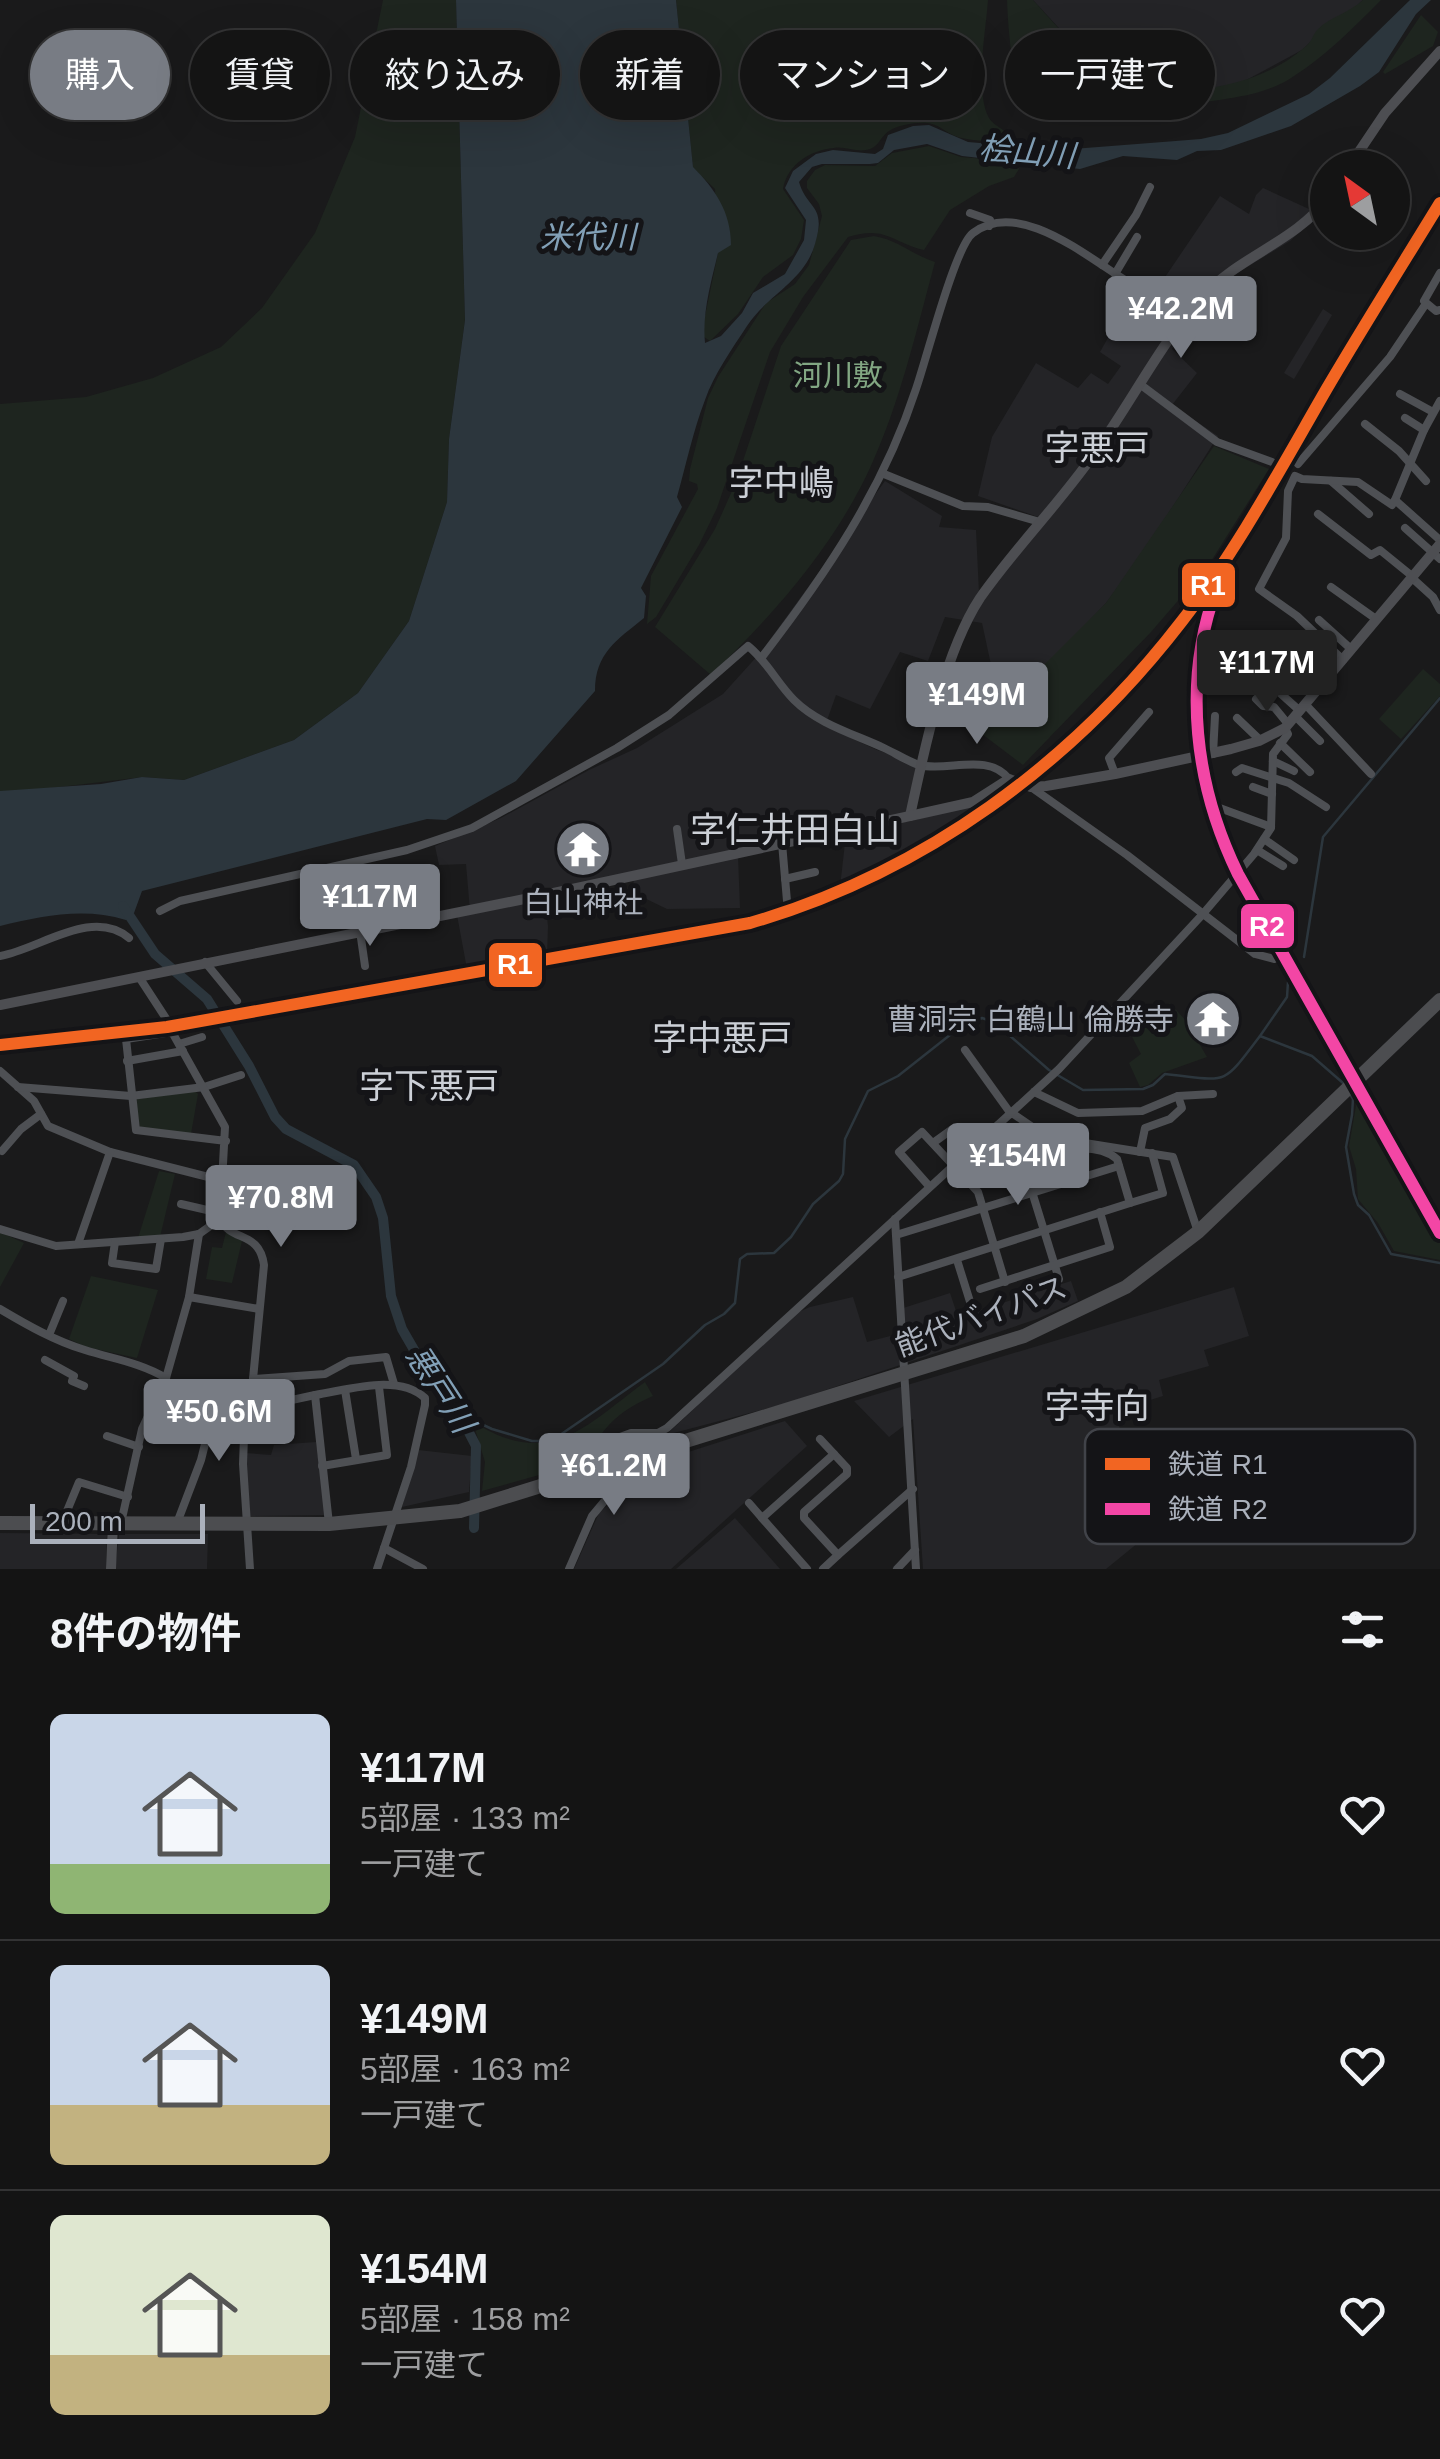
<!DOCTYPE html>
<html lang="ja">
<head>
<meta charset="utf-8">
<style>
	:root { --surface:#141414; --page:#1d1d1d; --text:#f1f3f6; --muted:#9d9ea0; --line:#333334; --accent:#787c84 }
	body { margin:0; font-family:Helvetica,"Noto Sans JP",sans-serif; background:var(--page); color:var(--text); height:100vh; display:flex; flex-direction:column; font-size:38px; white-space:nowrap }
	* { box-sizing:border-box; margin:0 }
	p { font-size:32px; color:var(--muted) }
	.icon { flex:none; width:55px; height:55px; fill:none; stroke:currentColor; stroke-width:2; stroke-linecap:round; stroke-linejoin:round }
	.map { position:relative; height:1569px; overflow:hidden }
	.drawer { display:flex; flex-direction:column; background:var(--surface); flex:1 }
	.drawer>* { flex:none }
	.guide { position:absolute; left:30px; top:30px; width:1380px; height:90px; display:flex; gap:20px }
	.needle { width:65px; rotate:327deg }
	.tools { position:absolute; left:1310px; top:150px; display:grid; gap:20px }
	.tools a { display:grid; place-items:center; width:100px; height:100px; border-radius:50%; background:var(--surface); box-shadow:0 10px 40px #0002,0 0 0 2px var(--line); font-size:50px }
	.scale { position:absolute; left:30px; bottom:25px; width:175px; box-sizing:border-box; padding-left:10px; border:5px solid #abb1bc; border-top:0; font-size:28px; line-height:35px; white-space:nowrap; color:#abb1bc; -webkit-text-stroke:8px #141417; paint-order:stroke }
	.price { position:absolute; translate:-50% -85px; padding:0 22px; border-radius:10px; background:var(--accent); color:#fff; font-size:32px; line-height:65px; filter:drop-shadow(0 2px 5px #0008) }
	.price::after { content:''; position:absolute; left:50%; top:60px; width:30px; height:22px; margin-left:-15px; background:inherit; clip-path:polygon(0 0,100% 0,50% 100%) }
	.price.active { background:#222; color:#fff }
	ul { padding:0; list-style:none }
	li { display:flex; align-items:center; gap:30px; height:250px; padding:0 50px }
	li+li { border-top:2px solid var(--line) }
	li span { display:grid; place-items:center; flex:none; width:280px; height:200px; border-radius:15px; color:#555 }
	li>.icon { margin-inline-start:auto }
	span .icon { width:120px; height:120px; fill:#fffc; stroke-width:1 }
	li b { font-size:42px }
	h2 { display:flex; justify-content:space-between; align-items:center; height:120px; padding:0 50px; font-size:42px }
	.tag { padding:0 35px; border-radius:45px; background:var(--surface); box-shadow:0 10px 40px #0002,0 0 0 2px var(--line); font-size:35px; line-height:90px }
	.tag.active { background:var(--accent); color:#fff }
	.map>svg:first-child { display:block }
	.built { fill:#242427 }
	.green { fill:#1e251f }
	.water { fill:#2c363d }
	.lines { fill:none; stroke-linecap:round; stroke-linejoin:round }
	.stream { stroke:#2c363d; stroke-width:2.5 }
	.river { stroke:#2c363d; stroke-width:10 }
	.street { stroke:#4e5054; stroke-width:8 }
	.secondary { stroke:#4d4e52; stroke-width:10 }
	.highway { stroke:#4c4d50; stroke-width:14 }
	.rail-casing { stroke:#4e5053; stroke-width:6 }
	.rail { stroke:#141417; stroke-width:2.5; stroke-dasharray:8; stroke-linecap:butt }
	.rail-1-casing { stroke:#141417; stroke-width:20 }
	.rail-2-casing { stroke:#141417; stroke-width:20 }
	.rail-1 { stroke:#f26522; stroke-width:12 }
	.rail-2 { stroke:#f346a5; stroke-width:12 }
	.labels { text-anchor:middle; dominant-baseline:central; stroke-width:10; stroke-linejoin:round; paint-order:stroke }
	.park-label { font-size:30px; fill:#82a783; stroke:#141417 }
	.poi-label { font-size:30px; fill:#abb1bc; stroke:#141417 }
	.street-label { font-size:30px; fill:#abb1bc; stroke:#141417 }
	.water-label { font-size:32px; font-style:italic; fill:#82a0b7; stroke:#141417 }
	.quarter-label { font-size:35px; fill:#ccd0d7; stroke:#141417 }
	.key { fill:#141417; stroke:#414349; stroke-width:2.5 }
	.key-label { font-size:28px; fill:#abb1bc }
	.line-badge { stroke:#141417; stroke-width:4 }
	.badge-label { font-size:28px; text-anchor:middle; font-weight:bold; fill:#fff }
</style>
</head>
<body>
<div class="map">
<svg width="1440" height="1569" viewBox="0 0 1440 1569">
	<rect width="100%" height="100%" fill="#1a1a1b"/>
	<g class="built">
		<path d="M1033 0H1363L1348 14 1334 19 1302 50 1237 85 1210 90 1130 97 1120 92 1103 68 1081 52Z"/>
		<path d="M1263 188 1320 214 1290 241 1234 275 1204 303 1172 349 1197 373 1172 405 1218 436 1142 555 1106 603 1039 674 1018 689 993 674 982 623 945 617 928 661 900 652 870 709 836 695 825 726 877 750 918 763 907 822 976 804 983 814 884 868 840 887 846 834 738 856 740 908 667 909 634 893 633 873 544 891 548 926 547 956 467 969 457 915 470 911 466 864 439 865 435 846 501 818 589 770 637 748 723 694 761 652 885 481 942 516 939 527 976 530 979 593 1038 517 978 496 992 437 1036 363 1078 388 1091 373 1108 384 1121 366 1100 352 1114 327 1107 320 1132 278 1157 289 1220 196 1249 214 1256 195Z"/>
		<path d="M1323 309 1332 315 1294 379 1284 373Z"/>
		<path d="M1071 1281 1078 1301 1037 1319 784 1404 666 1435 697 1406 715 1379 783 1319 810 1307 853 1297 867 1342 898 1334 897 1310 950 1293 958 1317Z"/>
		<path d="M1234 1287 1249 1336 1204 1350 1209 1366 1159 1380 1163 1396 1115 1411 1149 1534 1106 1569H923L913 1419 889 1437 854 1401Z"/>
		<path d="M785 1421 807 1446 671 1569H574L599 1513 654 1463Z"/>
		<path d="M316 1442 326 1515 250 1516 245 1453 271 1455 274 1445Z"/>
		<path d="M418 1450 472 1456 469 1492 402 1507Z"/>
		<path d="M735 1518 780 1569H676Z"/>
		<path d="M0 1533 107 1534 106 1569H0Z"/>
		<path d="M119 1534H208L207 1569H115Z"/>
	</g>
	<g class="green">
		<path d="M383 0H456L465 320 449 439 447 502 409 621 358 693 294 740 184 780 143 777 18 792 0 791V404L86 397 153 378 221 347 262 308 315 233 355 137Z"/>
		<path d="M676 0H988C986 30 975 89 988 116 993 127 1005 127 1010 139 994 143 970 141 955 136 945 132 939 124 927 123 916 122 898 125 889 131 879 138 879 148 866 150 856 152 844 146 834 148 810 150 787 165 783 189L804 220 801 239 793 255 763 277 738 314 710 341 704 337V321L718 253 715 189 693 168Z"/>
		<path d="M1007 0H1033L1080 52 1103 68 1120 92 1130 97C1191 91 1256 90 1305 47 1312 42 1313 34 1318 29 1330 17 1349 13 1363 0H1381C1355 26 1326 56 1294 76 1283 84 1265 91 1252 94 1214 103 1050 125 1026 97 1011 80 1008 24 1007 0Z"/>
		<path d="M1421 15 1438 32 1433 46 1385 74 1383 72Z"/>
		<path d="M929 146 961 157 997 160 1018 166 1019 169 1014 177 989 186 950 210 924 250C893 243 886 225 848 237L803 297 770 352 717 508 699 545 656 617 647 624 651 576 698 489 697 484 689 481 690 469 708 398 718 377 766 303 795 284 809 265 822 216 819 204 807 188V181L815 170 825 165 875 166 892 153Z"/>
		<path d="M874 236C898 240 913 255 935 262 916 332 900 403 870 468 833 548 773 615 711 675L655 627 715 529 736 482 781 346 851 240Z"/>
		<path d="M1214 446 1269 469 1208 566 1151 632 1023 765 978 731 1106 603Z"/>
		<path d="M1423 669 1440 684V696L1401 739 1379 719Z"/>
		<path d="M1170 1003 1186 1021 1207 1057 1162 1073 1148 1085 1140 1087 1129 1063 1141 1054 1128 1029Z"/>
		<path d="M195 1091 198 1094 191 1134 140 1127 135 1101 138 1099Z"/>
		<path d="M1357 1100 1361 1101 1440 1243V1260L1394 1251 1378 1223 1358 1199 1356 1169 1349 1146Z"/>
		<path d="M159 1171 175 1174 160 1237 138 1238Z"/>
		<path d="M0 1232 24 1243 0 1287Z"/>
		<path d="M226 1232 242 1241 232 1283 206 1279 212 1247 222 1248Z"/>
		<path d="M91 1276 158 1290 137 1358 86 1347 69 1339Z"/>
		<path d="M645 1382 653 1396C614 1413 604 1428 582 1463L482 1491 485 1462 473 1422C550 1470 584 1427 645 1382Z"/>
	</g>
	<path class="water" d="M456 0H676L693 167C715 189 731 212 731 245L718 253C711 282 702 314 705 343L721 336 742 313 753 293 785 274 804 240 806 220 785 188 793 171 816 154 833 150 875 154 883 149 888 135 913 126 929 125 968 142 1060 150 1201 139 1228 133 1309 94 1330 78 1410 0H1431L1416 14 1379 72 1360 86 1291 126 1221 150 1197 151 1177 160 1123 156 1080 169 962 156 927 144 894 150 878 163 870 164H822L812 167 799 182C807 210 827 204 815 244 804 282 768 294 747 326 732 349 714 374 705 400 693 431 686 465 677 497L682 507 641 588 646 596 644 618C617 640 595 653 595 691L516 781 446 820 427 819 142 891 134 913 126 920C84 907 42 916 0 926V791L101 784 142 777 184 780 294 740 358 693 409 621 447 502 449 439 465 320Z"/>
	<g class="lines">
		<g class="stream">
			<path d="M1304 957 1323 837 1440 698"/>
			<path d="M1297 975 1300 971"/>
			<path d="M1260 1036 1287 997 1288 982"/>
			<path d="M1350 1094 1353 1099 1352 1115 1346 1147 1354 1194 1358 1205 1369 1215 1391 1254 1440 1263"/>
			<path d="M462 1415 492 1429 532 1441H544L560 1435 663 1364 705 1325 724 1314 735 1303 740 1259 747 1254 774 1253 791 1237 813 1204 839 1181 843 1174 845 1139 868 1091 898 1076 955 1031 982 1018 994 1022 1049 1070 1083 1090 1143 1089 1153 1085 1165 1074C1230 1081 1221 1087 1260 1036L1312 1056 1343 1083"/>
		</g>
		<path class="river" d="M123 906 155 954 207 999 249 1066 275 1117 286 1129 354 1165 376 1197 383 1218 391 1296 402 1329 417 1355 449 1394 476 1446 474 1528"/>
		<g class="street">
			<path d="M970 213 990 220 989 226"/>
			<path d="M1102 265 1136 215 1150 187"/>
			<path d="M1440 273 1424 301 1436 311 1440 310"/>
			<path d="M1115 274 1137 237"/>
			<path d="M1141 385 1217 442 1272 462"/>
			<path d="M1400 394 1433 412"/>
			<path d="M1405 418 1424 430"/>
			<path d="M1365 424 1399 451 1426 481"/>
			<path d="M1298 464 1390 357 1425 305"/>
			<path d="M884 474 963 506 988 507 1040 522"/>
			<path d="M1331 481 1369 514"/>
			<path d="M1395 500 1424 430 1440 401"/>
			<path d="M1318 514 1371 555 1380 550 1412 576"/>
			<path d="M1405 528 1440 559"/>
			<path d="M1411 577 1433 597 1440 610"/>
			<path d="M1331 587 1376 619"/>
			<path d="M1319 620 1351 649"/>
			<path d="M1297 649 1329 677"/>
			<path d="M762 657C826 574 883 490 916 389 926 361 955 246 973 233 1020 197 1090 260 1130 283 1150 295 1173 295 1189 314"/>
			<path d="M1343 660 1297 616 1259 589 1286 538 1288 491 1295 476 1302 479 1358 482 1392 505 1395 500 1440 540"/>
			<path d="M1284 661C1295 672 1308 676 1320 688"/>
			<path d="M1272 676 1282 685 1280 693 1300 711"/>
			<path d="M1256 699 1263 706 1274 707 1288 724"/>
			<path d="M1306 705 1371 774"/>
			<path d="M1295 716 1320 741"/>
			<path d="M1237 718 1260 740"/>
			<path d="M1280 743 1310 772"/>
			<path d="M1213 754 1215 716"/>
			<path d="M1273 761 1294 771"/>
			<path d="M1236 772 1242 768 1289 783 1326 807"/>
			<path d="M1115 774 1109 758 1149 712"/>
			<path d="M1031 787 1127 855 1255 954 1274 959"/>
			<path d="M1253 787 1272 794"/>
			<path d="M1217 807 1271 827"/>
			<path d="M677 829 682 864"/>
			<path d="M1264 839 1294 860"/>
			<path d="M782 843 787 901"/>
			<path d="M1257 850 1283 866"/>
			<path d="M785 879 815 872"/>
			<path d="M160 911 180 901 407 850 472 828 617 748 669 715 748 646C767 661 777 683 794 700 818 724 854 734 884 748 895 753 907 761 919 765 948 772 988 752 1009 779"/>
			<path d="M360 931 365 966"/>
			<path d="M0 956C40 949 92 907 129 938"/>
			<path d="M205 962 237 1001"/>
			<path d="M139 977 167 1020"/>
			<path d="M179 1044 202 1037"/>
			<path d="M965 1050 1011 1114"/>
			<path d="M127 1061 183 1051"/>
			<path d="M0 1071 34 1101 48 1126 110 1152 224 1181"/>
			<path d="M18 1087 131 1096 204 1087 241 1075"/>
			<path d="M1034 1092 1078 1113 1142 1111 1178 1096 1213 1094"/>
			<path d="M1012 1113 1047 1137 1173 1157 1198 1232"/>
			<path d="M998 1125 1020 1153 1059 1279"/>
			<path d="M226 1141 136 1130 126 1039 172 1032 225 1127 220 1219C232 1243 259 1230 264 1265L253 1379 245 1410 243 1464 250 1569"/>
			<path d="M933 1143 951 1130 969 1150"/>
			<path d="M2 1151 21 1129 41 1114"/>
			<path d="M1140 1152 1145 1128 1170 1119 1182 1108 1178 1096"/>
			<path d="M966 1179C1003 1167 1084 1131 1117 1159L1130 1203 1163 1193 1152 1153"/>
			<path d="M929 1186 899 1152 922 1132 978 1192 1005 1282"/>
			<path d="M181 1204 220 1213"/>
			<path d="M895 1219 916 1569"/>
			<path d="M0 1229 56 1246 183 1237 199 1234 220 1219"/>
			<path d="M896 1235 1119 1166"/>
			<path d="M115 1242 112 1263 156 1269 161 1239"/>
			<path d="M78 1244 110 1152"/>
			<path d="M957 1260 972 1308"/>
			<path d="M898 1277 1130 1203"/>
			<path d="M980 1289 1110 1247 1100 1212"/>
			<path d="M189 1297 199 1234"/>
			<path d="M0 1309C27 1325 55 1341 85 1350 113 1359 139 1362 166 1378"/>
			<path d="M49 1335 63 1301"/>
			<path d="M45 1360 74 1376 72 1381 84 1386"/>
			<path d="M253 1379 325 1374 349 1361 386 1357 394 1384"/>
			<path d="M345 1390 356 1459"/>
			<path d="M275 1406 278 1439"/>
			<path d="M245 1410 315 1395"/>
			<path d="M107 1436 139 1447"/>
			<path d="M820 1439 847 1468V1474L804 1512V1518L838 1555 823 1569"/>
			<path d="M322 1466 387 1455 379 1387"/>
			<path d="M749 1503 762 1518"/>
			<path d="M62 1523 79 1482 128 1497"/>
			<path d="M121 1523 142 1429 166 1378 189 1297 259 1309"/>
			<path d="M177 1523 201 1460 218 1392"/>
			<path d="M329 1524 315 1395C348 1390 398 1373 425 1398V1405L411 1467 377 1569"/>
			<path d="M384 1548 423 1569"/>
			<path d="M838 1555 913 1489"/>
			<path d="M569 1569 592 1516 617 1486 614 1450 620 1437 631 1433H658L667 1428 1059 1069 1202 915 1254 854 1271 828 1273 754 1288 734 1285 728"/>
			<path d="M807 1569 762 1518 834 1454"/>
			<path d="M897 1569 915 1550"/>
		</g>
		<g class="secondary">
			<path d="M1348 168 1385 113 1440 51"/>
			<path d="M910 816C924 751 944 653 980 598 1015 548 1059 504 1094 454 1131 403 1160 344 1202 297 1239 256 1295 242 1328 198"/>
			<path d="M0 1005 549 894 910 816 973 802 1009 779 1031 787 1046 786 1115 774 1231 749 1259 741 1285 728 1440 544"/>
			<path d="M111 1569 113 1523"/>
		</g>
		<path class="highway" d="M0 1523 329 1524 460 1511 1024 1336 1126 1287 1198 1232 1440 1000"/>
		<g class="rail-casing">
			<path id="rail" d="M0 1045C148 1037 296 1005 442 979 519 965 596 952 673 937 707 930 743 925 776 915 938 865 1078 754 1181 622 1212 582 1238 538 1264 495"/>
		</g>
		<use href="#rail" class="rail"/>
		<g class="rail-1-casing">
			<path id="rail-1" d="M0 1045 167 1027 750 923C923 873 1072 764 1182 621 1237 550 1281 468 1326 390 1363 327 1402 265 1440 203"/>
		</g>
		<g class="rail-2-casing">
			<path id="rail-2" d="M1216 590C1182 683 1195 786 1238 874L1440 1233"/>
		</g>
		<use href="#rail-1" class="rail-1"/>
		<use href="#rail-2" class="rail-2"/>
	</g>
	<defs>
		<g id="temple-disc" transform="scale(2.875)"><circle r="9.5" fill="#787c84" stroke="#141417"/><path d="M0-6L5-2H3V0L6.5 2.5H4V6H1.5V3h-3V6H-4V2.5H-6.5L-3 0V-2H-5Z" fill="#fff"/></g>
	</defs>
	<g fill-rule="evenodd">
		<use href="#temple-disc" x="583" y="849"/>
		<use href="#temple-disc" x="1213" y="1019"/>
	</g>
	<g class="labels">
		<g class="park-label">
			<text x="838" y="375">河川敷</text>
		</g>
		<g class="poi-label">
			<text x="583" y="902">白山神社</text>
			<text x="1174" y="1019" text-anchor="end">曹洞宗 白鶴山 倫勝寺</text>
		</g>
		<g class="street-label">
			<text transform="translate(981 1316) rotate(-20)">能代バイパス</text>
		</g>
		<g class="water-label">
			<text transform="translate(1027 152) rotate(5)">桧山川</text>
			<text x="588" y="237">米代川</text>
			<text transform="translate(440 1389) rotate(57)">悪戸川</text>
		</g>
		<g class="quarter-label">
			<text x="1097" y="447">字悪戸</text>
			<text x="781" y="482">字中嶋</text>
			<text x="795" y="829">字仁井田白山</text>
			<text x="722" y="1037">字中悪戸</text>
			<text x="429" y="1085">字下悪戸</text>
			<text x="1097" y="1405">字寺向</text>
		</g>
	</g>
	<rect x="1085" y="1429" width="330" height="115" rx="15" class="key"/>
	<rect x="1105" y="1458" width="45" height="12" fill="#f26522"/>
	<rect x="1105" y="1503" width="45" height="12" fill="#f346a5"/>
	<g class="key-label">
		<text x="1168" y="1474">鉄道 R1</text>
		<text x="1168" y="1519">鉄道 R2</text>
	</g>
	<g class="line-badge">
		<rect x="1180" y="561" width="57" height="48" rx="10" fill="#f26522"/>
		<rect x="1239" y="902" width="57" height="48" rx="10" fill="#f346a5"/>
		<rect x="487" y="941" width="57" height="48" rx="10" fill="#f26522"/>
	</g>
	<g class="badge-label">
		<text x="1208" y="595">R1</text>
		<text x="1267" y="936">R2</text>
		<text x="515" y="974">R1</text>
	</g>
</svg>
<div class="tools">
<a><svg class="needle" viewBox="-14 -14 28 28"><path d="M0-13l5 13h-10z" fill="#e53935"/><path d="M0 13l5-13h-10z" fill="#9d9ea0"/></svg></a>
</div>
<div class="scale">200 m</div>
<b class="price" style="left:1181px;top:361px">¥42.2M</b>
<b class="price active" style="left:1267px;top:715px">¥117M</b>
<b class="price" style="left:977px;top:747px">¥149M</b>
<b class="price" style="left:370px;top:949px">¥117M</b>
<b class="price" style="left:1018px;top:1208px">¥154M</b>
<b class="price" style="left:281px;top:1250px">¥70.8M</b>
<b class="price" style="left:219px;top:1464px">¥50.6M</b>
<b class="price" style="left:614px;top:1518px">¥61.2M</b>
<div class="guide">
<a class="tag active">購入</a>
<a class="tag">賃貸</a>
<a class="tag">絞り込み</a>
<a class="tag">新着</a>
<a class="tag">マンション</a>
<a class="tag">一戸建て</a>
</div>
</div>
<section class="drawer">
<h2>8件の物件<svg class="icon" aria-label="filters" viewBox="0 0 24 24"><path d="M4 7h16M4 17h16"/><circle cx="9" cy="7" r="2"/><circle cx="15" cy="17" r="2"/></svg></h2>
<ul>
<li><span style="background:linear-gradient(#c9d6e8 75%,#8fb573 0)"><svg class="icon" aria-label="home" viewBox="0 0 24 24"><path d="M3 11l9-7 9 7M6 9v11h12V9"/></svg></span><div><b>¥117M</b><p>5部屋 · 133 m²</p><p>一戸建て</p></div><svg class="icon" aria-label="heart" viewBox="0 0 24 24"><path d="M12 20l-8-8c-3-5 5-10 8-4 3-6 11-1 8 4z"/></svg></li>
<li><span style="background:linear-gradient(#c9d6e8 70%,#c2b280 0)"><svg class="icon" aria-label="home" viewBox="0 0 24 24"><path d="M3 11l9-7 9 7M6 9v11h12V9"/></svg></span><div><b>¥149M</b><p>5部屋 · 163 m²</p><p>一戸建て</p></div><svg class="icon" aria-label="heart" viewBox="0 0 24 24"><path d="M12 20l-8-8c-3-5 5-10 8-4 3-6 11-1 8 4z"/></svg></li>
<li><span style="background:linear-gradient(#dfe7d0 70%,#c2b280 0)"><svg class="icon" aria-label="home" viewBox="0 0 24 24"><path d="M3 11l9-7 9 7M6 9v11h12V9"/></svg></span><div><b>¥154M</b><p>5部屋 · 158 m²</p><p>一戸建て</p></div><svg class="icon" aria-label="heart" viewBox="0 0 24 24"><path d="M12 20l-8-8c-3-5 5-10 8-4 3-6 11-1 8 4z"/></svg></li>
</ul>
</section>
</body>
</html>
